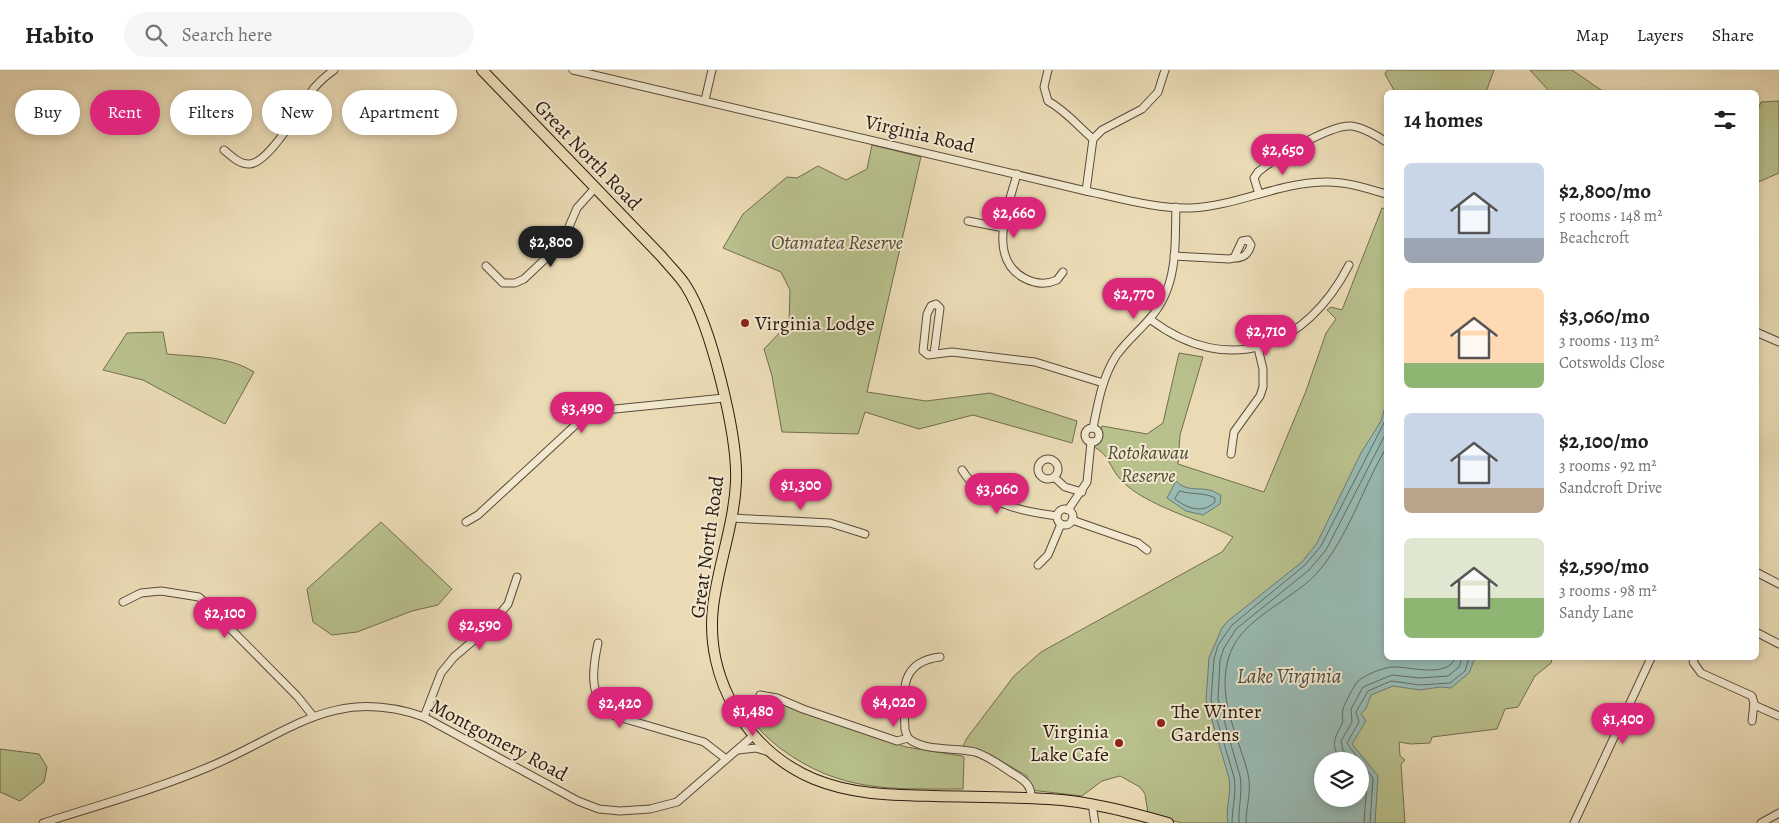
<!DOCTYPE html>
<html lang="en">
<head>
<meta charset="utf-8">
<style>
	:root { --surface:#fff; --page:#f6f6f6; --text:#202124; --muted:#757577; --line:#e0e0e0; --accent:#db2777 }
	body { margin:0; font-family:Alegreya,serif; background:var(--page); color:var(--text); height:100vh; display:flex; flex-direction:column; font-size:19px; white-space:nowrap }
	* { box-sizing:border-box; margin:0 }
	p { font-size:16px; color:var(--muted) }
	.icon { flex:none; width:28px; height:28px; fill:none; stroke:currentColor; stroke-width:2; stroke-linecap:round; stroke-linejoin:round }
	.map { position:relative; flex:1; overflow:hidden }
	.drawer { position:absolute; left:1384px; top:20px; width:375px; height:570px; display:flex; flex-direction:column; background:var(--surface); border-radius:8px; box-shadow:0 2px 8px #0003 }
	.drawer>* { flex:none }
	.guide { position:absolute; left:15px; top:20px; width:475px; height:45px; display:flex; gap:10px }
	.buttons { position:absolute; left:1314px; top:682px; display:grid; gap:10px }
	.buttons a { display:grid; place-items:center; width:55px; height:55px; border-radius:50%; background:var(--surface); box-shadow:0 2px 8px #0003; font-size:25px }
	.price { position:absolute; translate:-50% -42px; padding:0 11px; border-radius:18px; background:var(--accent); color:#fff; font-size:16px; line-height:32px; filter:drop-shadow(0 1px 2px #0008) }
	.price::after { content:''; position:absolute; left:50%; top:30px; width:15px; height:11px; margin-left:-8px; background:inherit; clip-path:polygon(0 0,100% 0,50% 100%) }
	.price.selected { background:#222; color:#fff }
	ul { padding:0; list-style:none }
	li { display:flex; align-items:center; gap:15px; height:125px; padding:0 20px }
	li span { display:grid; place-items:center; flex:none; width:140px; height:100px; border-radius:8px; color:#555 }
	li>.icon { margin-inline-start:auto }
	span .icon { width:60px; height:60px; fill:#fffc; stroke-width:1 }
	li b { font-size:21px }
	h2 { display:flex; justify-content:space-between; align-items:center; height:60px; padding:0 20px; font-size:21px }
	.pill { padding:0 18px; border-radius:22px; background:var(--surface); box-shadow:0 2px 8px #0003; font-size:18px; line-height:45px }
	.pill.selected { background:var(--accent); color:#fff }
	header { display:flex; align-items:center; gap:30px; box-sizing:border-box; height:70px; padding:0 25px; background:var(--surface); border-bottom:1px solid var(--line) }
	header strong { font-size:24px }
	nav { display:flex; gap:28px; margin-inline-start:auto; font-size:18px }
	.search { width:350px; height:45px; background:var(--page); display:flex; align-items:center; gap:12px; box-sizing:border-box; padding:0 18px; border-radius:28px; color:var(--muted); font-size:19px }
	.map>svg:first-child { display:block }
	.green { fill:#b8c08c; stroke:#726d4e; fill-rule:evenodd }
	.water { fill:#98bab3; stroke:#6c7a72; fill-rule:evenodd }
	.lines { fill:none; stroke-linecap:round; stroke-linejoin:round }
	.shore { stroke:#626a62; stroke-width:1 }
	.minor-casing { stroke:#5b4a3a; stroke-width:9 }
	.highway-casing { stroke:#2b1a11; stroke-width:12 }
	.minor { stroke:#f1e8cf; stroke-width:7 }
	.highway { stroke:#eadbb5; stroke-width:10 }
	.poi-dot { fill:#8f2418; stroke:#f1e8cf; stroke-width:2 }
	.labels { text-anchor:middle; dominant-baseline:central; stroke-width:4; stroke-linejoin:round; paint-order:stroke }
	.street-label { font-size:20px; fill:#2b1a11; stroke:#f1e8cf }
	.park-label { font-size:20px; font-style:italic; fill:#554c36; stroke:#f1e8cf }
	.poi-label { font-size:20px; fill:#2b1a11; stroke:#f1e8cf; text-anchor:start }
	.water-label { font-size:21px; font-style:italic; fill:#4c4a42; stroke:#f1e8cf }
</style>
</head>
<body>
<header>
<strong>Habito</strong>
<div class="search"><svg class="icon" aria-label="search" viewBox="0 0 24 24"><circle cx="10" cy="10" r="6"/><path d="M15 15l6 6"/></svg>Search here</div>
<nav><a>Map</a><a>Layers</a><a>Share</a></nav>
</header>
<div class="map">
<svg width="1779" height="753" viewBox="0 0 1779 753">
	<rect width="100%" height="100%" fill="#eadbb5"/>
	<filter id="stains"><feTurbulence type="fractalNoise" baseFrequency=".004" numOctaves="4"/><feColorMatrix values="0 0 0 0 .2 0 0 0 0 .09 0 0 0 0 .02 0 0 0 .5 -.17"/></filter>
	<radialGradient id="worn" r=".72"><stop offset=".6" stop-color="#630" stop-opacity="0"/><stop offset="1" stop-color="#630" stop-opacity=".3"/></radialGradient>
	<g class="green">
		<path d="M1387 0H1494L1486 22H1395L1385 4Z"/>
		<path d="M1530 0H1572L1604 22H1550Z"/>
		<path d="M1779 31V103L1756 113V44L1761 32Z"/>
		<path d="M872 75 921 87 867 322 926 331 990 323 1077 351 1072 373 973 345 919 359 865 342 858 364 782 362 772 306 764 279 789 253 790 220 781 202 723 178 743 144 787 107 797 108 818 96 846 110 867 99Z"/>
		<path d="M1382 138 1386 139V588H1552L1551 593 1535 606 1518 637 1505 639 1497 659 1432 667 1430 673 1411 674 1399 672 1400 686 1405 690 1401 694 1405 753H1181L1148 743 1145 724 1140 717 1120 706 1102 711 1082 726 1030 720 1027 706 996 688 962 678 967 668 1014 606 1041 582 1222 482 1233 467C1202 450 1145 436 1121 410 1109 397 1109 383 1092 376L1102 356 1147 364 1163 353 1179 283 1203 287 1180 365 1178 394 1264 422 1306 321 1326 263 1336 249 1327 240 1331 237 1342 240ZM1322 691H1360V729H1322Z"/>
		<path d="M163 262 167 284C198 287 228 286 254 302L225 354 143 310 103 300 127 263Z"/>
		<path d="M381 452 452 519 438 535 412 541 357 562 332 565 313 552 307 519Z"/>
		<path d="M776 632 906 677 962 686 964 687 963 719C892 719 840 723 780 678 767 668 754 656 748 641L764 633Z"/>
		<path d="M0 679 39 684 47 697 44 712 20 731 0 722Z"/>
	</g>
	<g class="water">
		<path d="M1385 337 1386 588H1475L1469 603 1451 618 1440 617 1420 620 1393 616 1371 625 1366 638 1361 644 1366 651 1352 674 1378 706 1375 753H1228C1225 737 1232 724 1229 708L1206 630 1209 588 1222 558 1228 551 1302 492 1317 473 1361 383 1381 351ZM1322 691H1360V729H1322Z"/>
		<path d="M1176 411C1187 422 1196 417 1209 420 1213 420 1217 424 1221 425L1220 434 1203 445 1186 441 1167 428Z"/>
	</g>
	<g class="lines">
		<g class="shore">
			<path d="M1180 421C1191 425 1204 422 1215 428V432C1202 444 1188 439 1175 429Z"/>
			<path d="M1342 691C1330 676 1334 669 1342 654 1344 649 1341 644 1343 639 1344 634 1354 616 1357 612 1364 605 1382 598 1392 597 1408 596 1448 609 1455 588"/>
			<path d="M1352 691 1343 680 1341 671 1352 652 1351 639 1363 617 1392 605 1420 608 1448 606 1459 597 1462 588"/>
			<path d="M1360 691 1347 673 1359 652 1356 642 1368 621 1391 611 1420 615 1450 613 1465 601 1469 588"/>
			<path d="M1360 692 1373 708 1370 753"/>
			<path d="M1360 702 1367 711 1364 753"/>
			<path d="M1232 753C1232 737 1237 723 1234 707L1211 630 1214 589 1218 575 1232 555 1305 495 1321 476 1386 349"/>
			<path d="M1239 753C1238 737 1243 723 1240 706L1218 629 1220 590 1224 578 1236 559 1309 500 1326 480 1386 363"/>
			<path d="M1246 753C1246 736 1252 721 1248 704 1239 667 1217 630 1228 590 1238 549 1289 533 1316 504 1346 472 1363 417 1386 378"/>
		</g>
		<g class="minor-casing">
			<g id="minor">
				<path d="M573 0 1086 121C1120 128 1156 139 1191 138 1236 136 1278 113 1323 112 1345 111 1366 118 1386 124"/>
				<path d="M1048 0 1044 17 1048 31C1066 41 1078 56 1093 69"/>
				<path d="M705 30 712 0"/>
				<path d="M224 80C231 86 240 95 250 94 270 92 302 35 314 18 320 11 327 5 334 0"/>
				<path d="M1017 104C1009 135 986 187 1024 208 1035 214 1046 215 1057 210L1063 202"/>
				<path d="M1086 121 1093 69 1102 60 1142 39 1158 22 1165 0"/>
				<path d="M1259 124 1254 108 1258 102C1275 88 1329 55 1351 56 1362 57 1378 66 1386 72"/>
				<path d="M968 151 1004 158"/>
				<path d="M1174 186 1229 189 1234 188 1242 171 1248 170 1251 175C1248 185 1243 188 1234 188"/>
				<path d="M486 196 503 213H515L524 209 562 173 577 138 595 118"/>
				<path d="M1151 250C1229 308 1306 278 1349 195"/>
				<path d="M1756 262 1779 272"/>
				<path d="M934 284 940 238 936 234 931 236 927 244 923 281 928 285 952 282 1035 292 1103 313"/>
				<path d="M1093 358C1098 333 1102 308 1116 286 1133 262 1156 250 1167 220 1177 194 1175 165 1176 137"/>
				<circle cx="1092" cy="365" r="7"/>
				<path d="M1231 384 1234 362 1260 326 1263 317V299L1258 278"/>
				<circle cx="1048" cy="399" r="10"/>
				<path d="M962 400C984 434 1019 441 1057 446"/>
				<path d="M1054 407 1065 417 1082 422"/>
				<circle cx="1065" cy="447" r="8"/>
				<path d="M1068 440 1087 412 1091 372"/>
				<path d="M732 448 830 453 865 464"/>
				<path d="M1072 450 1138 473 1147 480"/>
				<path d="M466 452 478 445 583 348 605 340 724 328"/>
				<path d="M1038 495 1048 485 1061 454"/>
				<path d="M1756 502 1779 514"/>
				<path d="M123 532 141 523 161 521 199 527 297 626 313 646"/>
				<path d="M1756 562 1779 574"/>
				<path d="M598 573C592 600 588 631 615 646L704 672 726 689"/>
				<path d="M1695 588 1693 592 1701 603 1752 626 1754 633 1752 651"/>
				<path d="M760 625 777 628 803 639 897 671 908 668C924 682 955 677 975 682 988 686 1000 695 1012 703 1022 709 1032 714 1031 728"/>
				<path d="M1754 635 1779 646"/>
				<path d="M424 647 441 603 454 587 487 559 508 534 517 507"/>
				<path d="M908 668 905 660C904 627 896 592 940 587"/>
				<path d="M738 680 756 678 769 682"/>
				<path d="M1092 734 1095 753"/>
				<path d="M43 753C99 735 157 719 211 696 289 663 334 615 424 647L578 731 599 739 620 741 650 739 677 732 753 666"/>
				<path d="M1574 753 1651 588"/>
				<path d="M1761 753 1779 743"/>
			</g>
		</g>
		<g class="highway-casing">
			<path id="highway" d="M482 0 662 187C670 197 680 206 686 216 711 255 738 366 736 412 734 455 718 495 713 537 705 609 747 681 814 709 853 725 892 725 934 726 972 727 1010 727 1048 729 1088 731 1129 742 1168 753"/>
		</g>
		<use href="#minor" class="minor"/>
		<use href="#highway" class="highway"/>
	</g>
	<g class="poi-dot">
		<circle cx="745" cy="253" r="5"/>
		<circle cx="1161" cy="653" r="5"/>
		<circle cx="1119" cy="673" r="5"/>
	</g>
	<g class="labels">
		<g class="street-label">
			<text transform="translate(920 64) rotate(13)">Virginia Road</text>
			<text transform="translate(588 85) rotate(46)">Great North Road</text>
			<text transform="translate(707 477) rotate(-82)">Great North Road</text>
			<text transform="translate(499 670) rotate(28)">Montgomery Road</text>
		</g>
		<g class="park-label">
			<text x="837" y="172">Otamatea Reserve</text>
			<text x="1148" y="382">Rotokawau<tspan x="1148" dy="23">Reserve</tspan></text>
		</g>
		<g class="poi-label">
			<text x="755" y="253">Virginia Lodge</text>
			<text x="1171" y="641">The Winter<tspan x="1171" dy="23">Gardens</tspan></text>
			<text x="1109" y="661" text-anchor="end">Virginia<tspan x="1109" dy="23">Lake Cafe</tspan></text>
		</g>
		<g class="water-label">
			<text x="1289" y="606">Lake Virginia</text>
		</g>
	</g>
	<rect width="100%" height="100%" filter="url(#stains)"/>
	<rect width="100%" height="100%" fill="url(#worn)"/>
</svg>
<div class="buttons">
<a><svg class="icon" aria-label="layers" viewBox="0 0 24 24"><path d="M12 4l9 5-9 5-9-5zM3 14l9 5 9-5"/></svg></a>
</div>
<b class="price" style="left:1283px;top:106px">$2,650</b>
<b class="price" style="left:1014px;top:169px">$2,660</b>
<b class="price selected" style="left:551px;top:198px">$2,800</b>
<b class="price" style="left:1134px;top:250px">$2,770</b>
<b class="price" style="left:1266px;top:287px">$2,710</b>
<b class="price" style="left:582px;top:364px">$3,490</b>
<b class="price" style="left:801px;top:441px">$1,300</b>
<b class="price" style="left:997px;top:445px">$3,060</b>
<b class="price" style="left:225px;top:569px">$2,100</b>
<b class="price" style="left:480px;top:581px">$2,590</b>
<b class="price" style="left:894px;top:658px">$4,020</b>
<b class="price" style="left:620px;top:659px">$2,420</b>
<b class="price" style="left:753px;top:667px">$1,480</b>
<b class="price" style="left:1623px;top:675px">$1,400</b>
<div class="guide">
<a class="pill">Buy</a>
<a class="pill selected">Rent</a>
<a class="pill">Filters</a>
<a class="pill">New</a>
<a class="pill">Apartment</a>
</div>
<section class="drawer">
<h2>14 homes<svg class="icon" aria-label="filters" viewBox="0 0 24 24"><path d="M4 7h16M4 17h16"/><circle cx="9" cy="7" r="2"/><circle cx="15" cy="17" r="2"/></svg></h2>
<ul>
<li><span style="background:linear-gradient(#c9d6e8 75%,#9aa5b1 0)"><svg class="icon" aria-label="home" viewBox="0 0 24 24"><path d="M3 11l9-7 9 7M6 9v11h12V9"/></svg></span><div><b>$2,800/mo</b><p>5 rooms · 148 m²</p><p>Beachcroft</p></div></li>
<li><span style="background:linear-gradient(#ffd9b3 75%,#8fb573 0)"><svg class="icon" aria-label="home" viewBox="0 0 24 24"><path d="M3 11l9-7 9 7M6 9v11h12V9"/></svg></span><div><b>$3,060/mo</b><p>3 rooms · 113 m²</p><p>Cotswolds Close</p></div></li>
<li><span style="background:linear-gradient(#c9d6e8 75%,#b9a48a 0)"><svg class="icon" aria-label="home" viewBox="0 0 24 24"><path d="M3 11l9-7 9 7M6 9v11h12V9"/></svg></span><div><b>$2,100/mo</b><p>3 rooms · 92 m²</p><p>Sandcroft Drive</p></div></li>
<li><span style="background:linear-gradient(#dfe7d0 60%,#8fb573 0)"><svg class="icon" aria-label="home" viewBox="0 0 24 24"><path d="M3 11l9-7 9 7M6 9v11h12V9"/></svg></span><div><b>$2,590/mo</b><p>3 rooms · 98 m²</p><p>Sandy Lane</p></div></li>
</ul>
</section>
</div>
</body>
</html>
